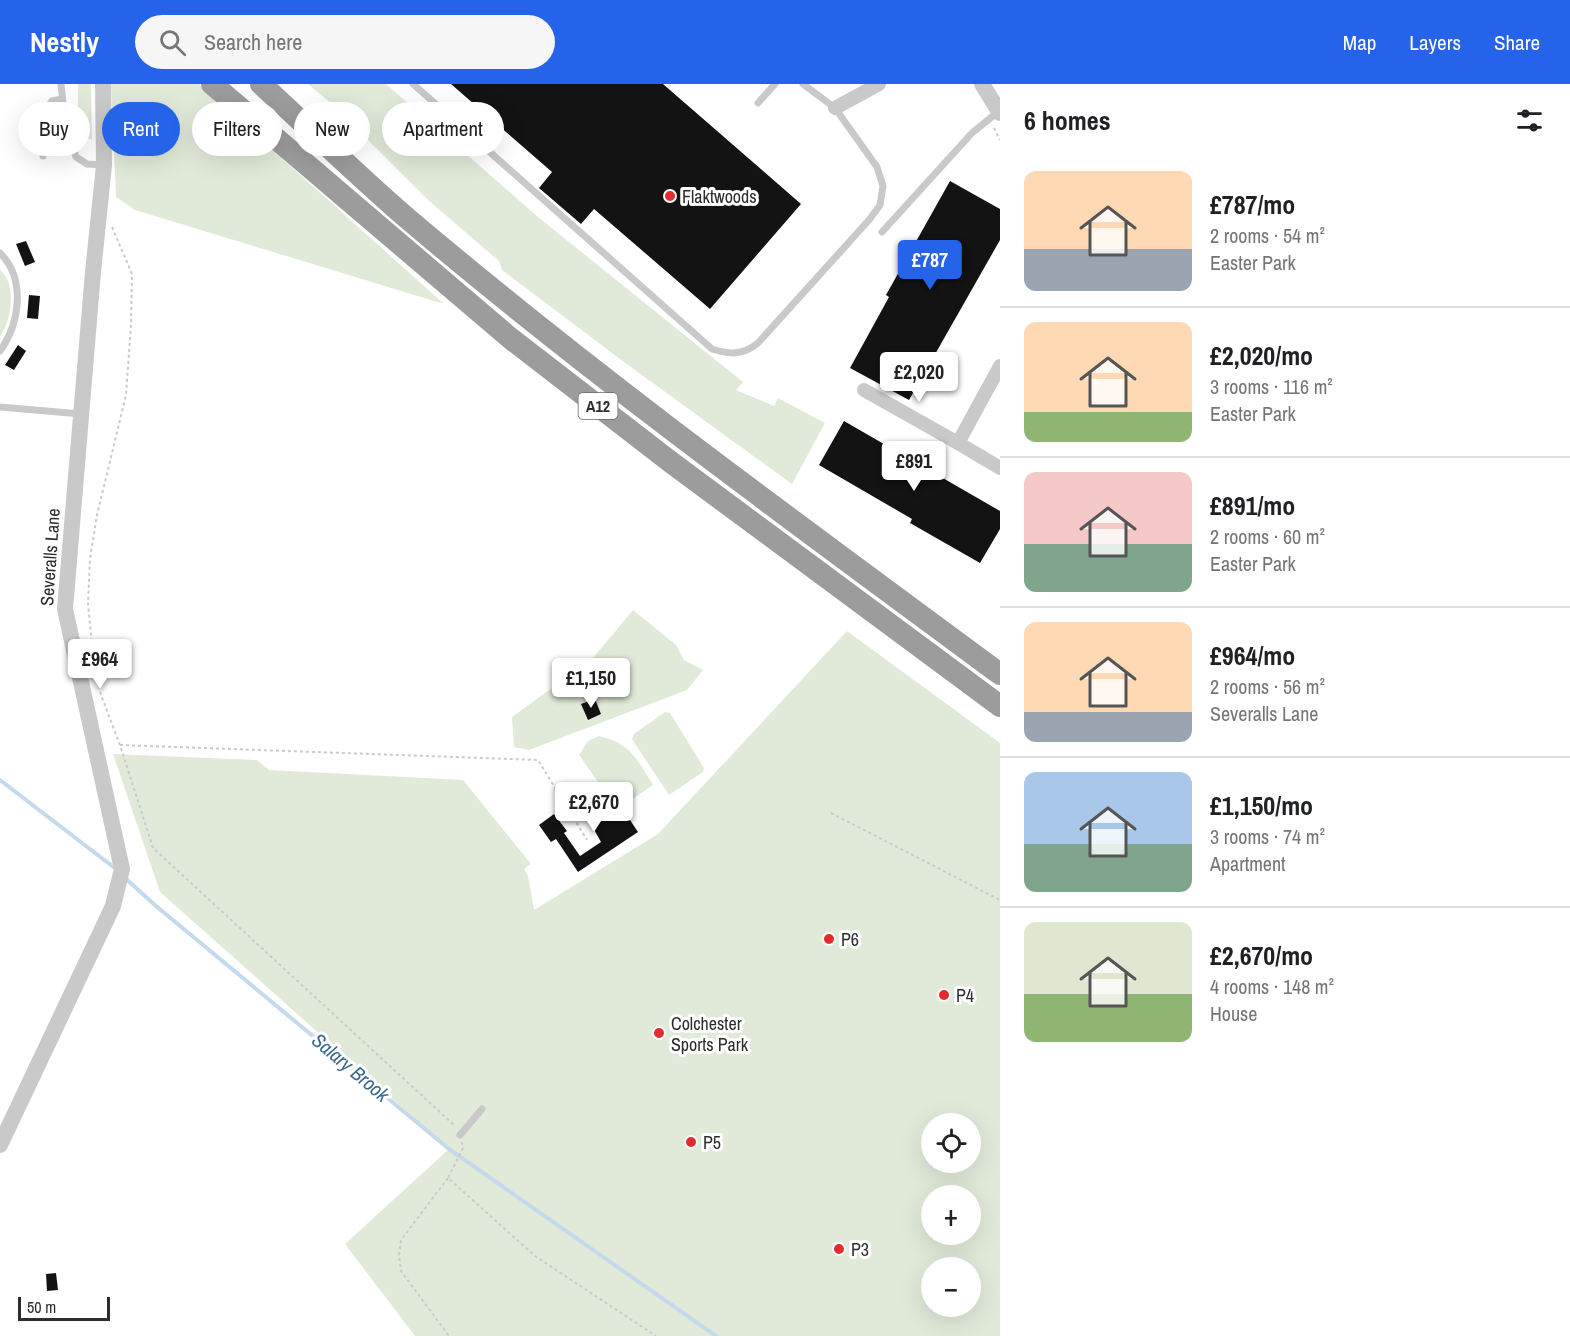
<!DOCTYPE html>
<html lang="en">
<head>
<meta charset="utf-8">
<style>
	:root { --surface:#fff; --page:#f6f6f6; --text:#202124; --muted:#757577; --line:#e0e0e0; --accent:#2563eb }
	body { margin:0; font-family:"Archivo Narrow",sans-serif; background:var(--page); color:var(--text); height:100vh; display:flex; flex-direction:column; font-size:22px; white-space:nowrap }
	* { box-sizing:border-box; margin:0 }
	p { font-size:20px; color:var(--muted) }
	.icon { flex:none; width:33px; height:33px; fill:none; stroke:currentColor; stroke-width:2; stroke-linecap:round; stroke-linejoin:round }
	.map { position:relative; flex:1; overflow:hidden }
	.side { display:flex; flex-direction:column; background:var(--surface); width:570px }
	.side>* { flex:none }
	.top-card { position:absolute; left:18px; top:18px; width:570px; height:54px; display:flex; gap:12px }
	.tools { position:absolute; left:921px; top:1029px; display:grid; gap:12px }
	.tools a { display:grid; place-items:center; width:60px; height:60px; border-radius:50%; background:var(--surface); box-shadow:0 6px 24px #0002; font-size:30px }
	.scale { position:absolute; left:18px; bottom:15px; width:92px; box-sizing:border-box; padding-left:6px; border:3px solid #2c2c2c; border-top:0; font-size:16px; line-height:21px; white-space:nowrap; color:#2c2c2c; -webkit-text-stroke:4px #fff; paint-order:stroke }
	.price { position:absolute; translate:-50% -51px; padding:0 14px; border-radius:6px; background:#fff; color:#222; font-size:20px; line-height:39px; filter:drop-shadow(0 2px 3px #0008) }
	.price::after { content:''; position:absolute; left:50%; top:36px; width:18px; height:14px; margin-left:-9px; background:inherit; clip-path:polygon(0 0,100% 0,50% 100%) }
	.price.selected { background:var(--accent); color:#fff }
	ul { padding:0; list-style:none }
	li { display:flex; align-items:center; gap:18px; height:150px; padding:0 24px }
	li+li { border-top:2px solid var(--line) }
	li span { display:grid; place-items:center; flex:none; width:168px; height:120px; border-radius:12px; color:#555 }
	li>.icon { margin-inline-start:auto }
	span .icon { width:72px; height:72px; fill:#fffc; stroke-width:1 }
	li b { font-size:26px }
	h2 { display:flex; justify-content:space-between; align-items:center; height:72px; padding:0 24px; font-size:26px }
	.tag { padding:0 21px; border-radius:27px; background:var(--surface); box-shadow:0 6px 24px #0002; font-size:21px; line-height:54px }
	.tag.selected { background:var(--accent); color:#fff }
	header { display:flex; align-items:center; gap:36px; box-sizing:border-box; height:84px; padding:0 30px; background:var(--accent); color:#fff }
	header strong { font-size:28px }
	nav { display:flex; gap:33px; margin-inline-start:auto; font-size:21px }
	.search { width:420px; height:54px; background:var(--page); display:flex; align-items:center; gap:15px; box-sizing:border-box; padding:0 21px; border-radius:33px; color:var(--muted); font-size:22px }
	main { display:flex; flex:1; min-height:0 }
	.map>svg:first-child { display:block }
	.green { fill:#e1ead9; fill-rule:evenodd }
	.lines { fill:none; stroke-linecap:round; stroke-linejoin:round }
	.stream { stroke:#c4d9eb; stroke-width:4 }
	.building { fill:#131313 }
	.path { stroke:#c9c9c9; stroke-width:2; stroke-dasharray:3 3; stroke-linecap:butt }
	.service { stroke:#c9c9c9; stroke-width:7 }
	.minor { stroke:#c9c9c9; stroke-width:14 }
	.tertiary { stroke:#c9c9c9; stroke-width:16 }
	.trunk { stroke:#9c9c9c; stroke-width:22 }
	.poi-dot { fill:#e62b2e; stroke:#fff; stroke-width:2 }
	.labels { text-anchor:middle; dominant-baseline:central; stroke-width:6; stroke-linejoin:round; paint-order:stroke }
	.shield { fill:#fff; stroke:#6b6b6b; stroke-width:1.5 }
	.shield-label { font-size:16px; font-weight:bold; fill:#2c2c2c }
	.poi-label { font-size:18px; fill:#2c2c2c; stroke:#fff; text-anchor:start }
	.street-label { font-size:18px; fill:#2c2c2c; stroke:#fff }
	.water-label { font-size:20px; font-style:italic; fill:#3a688e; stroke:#fff }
</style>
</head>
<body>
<header>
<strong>Nestly</strong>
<div class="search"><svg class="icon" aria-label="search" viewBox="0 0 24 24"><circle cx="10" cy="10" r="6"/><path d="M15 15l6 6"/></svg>Search here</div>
<nav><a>Map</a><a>Layers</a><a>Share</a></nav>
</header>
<main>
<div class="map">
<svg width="1000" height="1252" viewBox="0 0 1000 1252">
	<rect width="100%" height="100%" fill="#fff"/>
	<g class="green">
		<path d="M78 0H91L92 56 88 54 78 30Z"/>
		<path d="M111 0H199L444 220 135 126 116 113Z"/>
		<path d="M308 0H386L538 133 743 298 736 306 774 322 778 314 825 339 792 400 624 278 502 186 499 177 428 116 332 20Z"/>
		<path d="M0 186C17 199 12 237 0 252Z"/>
		<path d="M633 526 676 561 684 576 703 586 687 606 529 666 514 663 512 633 593 574Z"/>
		<path d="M847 547 1000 659V1252H415L345 1160 449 1065 160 808 113 670 257 676 269 686 463 696 531 780 524 785 528 792 534 826 658 750ZM932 1040H970V1078H932ZM932 1112H970V1150H932ZM932 1184H970V1222H932Z"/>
		<path d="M665 628 670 629 704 684 703 688 669 711 632 655 634 650Z"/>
		<path d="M599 652C630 659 637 675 653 701L621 723 614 712 601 702 579 671 588 657Z"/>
	</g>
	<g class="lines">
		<g class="stream">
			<path d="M0 696 116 785"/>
			<path d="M125 794 156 822 449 1065 716 1252"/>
		</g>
	</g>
	<g class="building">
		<path d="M451 0H663L801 120 710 225 594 125 581 140 539 104 552 88Z"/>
		<path d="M950 97 1000 125V156L909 316 850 284 889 213 886 211Z"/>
		<path d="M26 157 35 178 25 182 16 160Z"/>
		<path d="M29 211 40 212 38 235 27 234Z"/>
		<path d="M18 261 26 267 14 286 5 281Z"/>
		<path d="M844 337 1000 427V445L980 479 910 439 912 435 819 381Z"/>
		<path d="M595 615 601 630 588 636 581 620Z"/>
		<path d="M614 712 638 748 578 788 556 755 551 758 539 741 554 730 567 747 564 749 580 772 601 758 586 731Z"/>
		<path d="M56 1189 58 1206 47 1207 46 1190Z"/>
	</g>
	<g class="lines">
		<g class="path">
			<path d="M994 44 1000 56"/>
			<path d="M112 143 132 190 131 241 126 311 97 431 90 475 88 520 93 571 101 611 120 661 153 764 455 1042"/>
			<path d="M120 661 538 676 587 756"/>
			<path d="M831 729 1000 816"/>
			<path d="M462 1058 463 1064 448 1094 535 1172 656 1252"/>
			<path d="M448 1094 401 1156 399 1171 401 1187 449 1252"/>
		</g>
		<g class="service">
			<path d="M61 0 65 38 76 73 87 80 104 81"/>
			<path d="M413 0 712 265C731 271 743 271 758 259L869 136 880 121 883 102 877 83 835 24 803 0"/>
			<path d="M758 19 775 0"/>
			<path d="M43 72 46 25 52 17 62 15"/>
			<path d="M882 148 972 49 999 27"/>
			<path d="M0 169C26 195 20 239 0 267"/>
			<path d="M0 323 81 330"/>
			<path d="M460 1051 482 1025"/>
		</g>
		<g class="minor">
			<path d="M835 24 879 0"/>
			<path d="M1000 282 958 359 1000 384"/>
			<path d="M864 306 958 359"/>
		</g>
		<g class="tertiary">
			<path d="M982 0 1000 29"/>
			<path d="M0 1061 113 822 122 785 65 525 93 188 104 81 103 0"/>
		</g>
		<g class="trunk">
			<path d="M212 0 510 254 672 379 1000 622"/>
			<path d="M261 0C310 45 358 92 408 135 598 296 800 442 1000 590"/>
		</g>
	</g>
	<g class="poi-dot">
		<circle cx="670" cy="112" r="6"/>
		<circle cx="829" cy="855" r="6"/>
		<circle cx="944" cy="911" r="6"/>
		<circle cx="659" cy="949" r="6"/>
		<circle cx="691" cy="1058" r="6"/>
		<circle cx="839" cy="1165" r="6"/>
	</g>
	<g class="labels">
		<rect class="shield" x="578.5" y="309" width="39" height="26" rx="4.5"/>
		<g class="shield-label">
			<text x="598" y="322">A12</text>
		</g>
		<g class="poi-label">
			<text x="682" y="112">Flaktwoods</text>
			<text x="841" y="855">P6</text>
			<text x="956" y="911">P4</text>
			<text x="671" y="939">Colchester<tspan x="671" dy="21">Sports Park</tspan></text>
			<text x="703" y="1058">P5</text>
			<text x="851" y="1165">P3</text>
		</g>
		<g class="street-label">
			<text transform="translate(50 473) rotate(-86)">Severalls Lane</text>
		</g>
		<g class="water-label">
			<text transform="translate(351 983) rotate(40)">Salary Brook</text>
		</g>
	</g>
</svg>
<div class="tools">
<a><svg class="icon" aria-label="locate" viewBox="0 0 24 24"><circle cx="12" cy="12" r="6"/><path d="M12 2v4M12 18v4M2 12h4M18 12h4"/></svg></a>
<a>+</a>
<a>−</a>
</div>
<div class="scale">50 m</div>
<b class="price selected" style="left:930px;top:207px">£787</b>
<b class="price" style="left:919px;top:319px">£2,020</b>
<b class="price" style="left:914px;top:408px">£891</b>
<b class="price" style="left:100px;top:606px">£964</b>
<b class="price" style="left:591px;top:625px">£1,150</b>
<b class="price" style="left:594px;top:749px">£2,670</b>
<div class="top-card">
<a class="tag">Buy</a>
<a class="tag selected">Rent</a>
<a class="tag">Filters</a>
<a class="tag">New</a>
<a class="tag">Apartment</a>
</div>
</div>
<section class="side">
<h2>6 homes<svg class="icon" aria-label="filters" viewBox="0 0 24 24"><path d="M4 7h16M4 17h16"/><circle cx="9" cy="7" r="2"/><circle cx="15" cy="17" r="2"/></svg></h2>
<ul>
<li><span style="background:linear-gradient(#ffd9b3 65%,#9aa5b1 0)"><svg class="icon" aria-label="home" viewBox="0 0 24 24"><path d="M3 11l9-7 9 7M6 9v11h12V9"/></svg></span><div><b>£787/mo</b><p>2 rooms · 54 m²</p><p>Easter Park</p></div></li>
<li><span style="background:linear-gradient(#ffd9b3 75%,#8fb573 0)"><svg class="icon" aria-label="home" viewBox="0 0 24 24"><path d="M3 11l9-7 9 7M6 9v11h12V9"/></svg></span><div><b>£2,020/mo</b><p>3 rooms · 116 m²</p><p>Easter Park</p></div></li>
<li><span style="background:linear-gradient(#f6c9c9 60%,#7fa58c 0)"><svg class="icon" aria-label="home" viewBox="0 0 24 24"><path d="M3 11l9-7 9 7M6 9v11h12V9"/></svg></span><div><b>£891/mo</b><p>2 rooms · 60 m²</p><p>Easter Park</p></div></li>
<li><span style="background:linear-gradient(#ffd9b3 75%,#9aa5b1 0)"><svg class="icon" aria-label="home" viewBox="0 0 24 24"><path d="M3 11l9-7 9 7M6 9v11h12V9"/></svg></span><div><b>£964/mo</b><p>2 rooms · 56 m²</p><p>Severalls Lane</p></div></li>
<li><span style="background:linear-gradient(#a9c7e8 60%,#7fa58c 0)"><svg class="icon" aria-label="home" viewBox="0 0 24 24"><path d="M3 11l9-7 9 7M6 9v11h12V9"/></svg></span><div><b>£1,150/mo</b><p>3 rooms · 74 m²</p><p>Apartment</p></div></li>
<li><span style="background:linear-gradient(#dfe7d0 60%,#8fb573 0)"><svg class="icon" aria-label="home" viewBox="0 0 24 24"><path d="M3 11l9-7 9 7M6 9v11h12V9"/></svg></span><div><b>£2,670/mo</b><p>4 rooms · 148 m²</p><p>House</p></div></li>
</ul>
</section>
</main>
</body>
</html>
